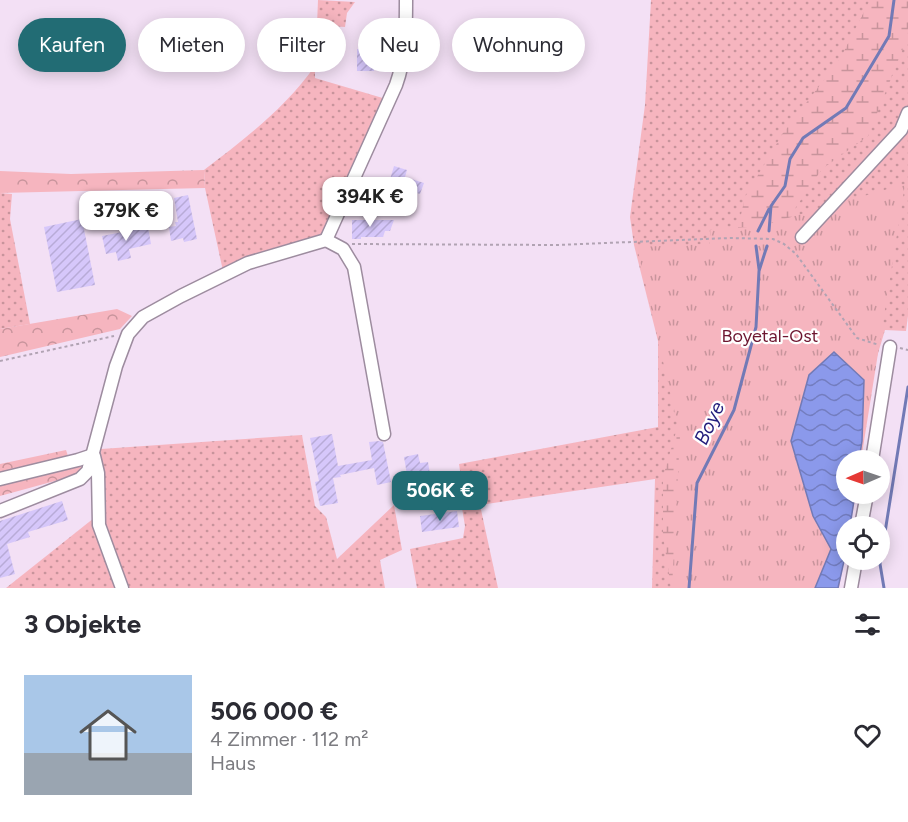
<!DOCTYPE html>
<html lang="de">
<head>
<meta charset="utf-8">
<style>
	:root { --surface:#fff; --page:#f7f7f7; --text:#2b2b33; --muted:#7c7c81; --line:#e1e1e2; --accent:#226c74 }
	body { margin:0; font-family:Figtree,sans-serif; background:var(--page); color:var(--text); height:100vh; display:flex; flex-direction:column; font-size:22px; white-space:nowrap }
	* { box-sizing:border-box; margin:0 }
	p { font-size:20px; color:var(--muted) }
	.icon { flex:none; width:33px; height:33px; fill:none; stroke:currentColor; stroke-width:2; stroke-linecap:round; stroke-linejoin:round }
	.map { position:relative; height:588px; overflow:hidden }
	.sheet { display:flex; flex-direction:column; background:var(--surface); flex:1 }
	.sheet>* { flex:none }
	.hud { position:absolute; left:18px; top:18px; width:600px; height:54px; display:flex; gap:12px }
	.needle { width:39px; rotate:268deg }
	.fabs { position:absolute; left:836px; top:450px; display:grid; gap:12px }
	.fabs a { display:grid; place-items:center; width:54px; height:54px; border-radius:50%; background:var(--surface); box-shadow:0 3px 15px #0003; font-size:30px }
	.price { position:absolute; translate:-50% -51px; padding:0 14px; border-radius:12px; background:#fff; color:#222; font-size:20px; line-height:39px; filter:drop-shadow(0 2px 3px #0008) }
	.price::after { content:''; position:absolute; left:50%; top:36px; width:18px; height:14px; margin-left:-9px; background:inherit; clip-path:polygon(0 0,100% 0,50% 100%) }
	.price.active { background:var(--accent); color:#fff }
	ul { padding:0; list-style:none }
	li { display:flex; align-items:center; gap:18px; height:150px; padding:0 24px }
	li+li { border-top:2px solid var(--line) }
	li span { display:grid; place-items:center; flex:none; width:168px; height:120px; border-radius:0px; color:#555 }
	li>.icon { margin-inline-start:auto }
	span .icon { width:72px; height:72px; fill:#fffc; stroke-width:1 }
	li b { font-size:26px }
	h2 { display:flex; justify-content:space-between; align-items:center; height:72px; padding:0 24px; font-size:26px }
	.chip { padding:0 21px; border-radius:27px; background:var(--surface); box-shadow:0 3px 15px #0003; font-size:21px; line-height:54px }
	.chip.active { background:var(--accent); color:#fff }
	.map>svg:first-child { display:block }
	.grass { fill:url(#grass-dots) }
	.forest { fill:url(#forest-crowns) }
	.wetland { fill:url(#wetland-marsh) }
	.park { fill:url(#park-tufts) }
	.water { fill:url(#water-waves); stroke:#727ab6; stroke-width:1.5 }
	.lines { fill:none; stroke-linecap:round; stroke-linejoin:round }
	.stream { stroke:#727ab6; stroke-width:3 }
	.building { fill:url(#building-hatch) }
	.minor-casing { stroke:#9d8c9f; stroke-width:15 }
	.path { stroke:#b1a3b3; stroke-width:2; stroke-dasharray:3 3; stroke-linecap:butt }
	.minor { stroke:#fff; stroke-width:12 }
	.labels { text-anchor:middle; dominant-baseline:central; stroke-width:4.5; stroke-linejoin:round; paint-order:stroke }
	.park-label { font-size:18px; fill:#6d1630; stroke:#fff }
	.water-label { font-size:20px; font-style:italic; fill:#231e7c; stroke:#fff }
</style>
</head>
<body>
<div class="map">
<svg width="908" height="588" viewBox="0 0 908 588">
	<defs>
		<pattern id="grass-dots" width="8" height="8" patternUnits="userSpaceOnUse" patternTransform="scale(1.5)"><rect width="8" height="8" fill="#f6b5bf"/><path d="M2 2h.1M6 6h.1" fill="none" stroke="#c8949c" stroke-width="1.8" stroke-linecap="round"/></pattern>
		<pattern id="forest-crowns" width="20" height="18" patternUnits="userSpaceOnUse" patternTransform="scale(1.5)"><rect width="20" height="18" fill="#f6b5bf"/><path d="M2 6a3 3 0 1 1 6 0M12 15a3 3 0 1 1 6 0" fill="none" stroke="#c8949c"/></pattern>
		<pattern id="wetland-marsh" width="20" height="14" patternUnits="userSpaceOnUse" patternTransform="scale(1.5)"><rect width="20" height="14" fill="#f6b5bf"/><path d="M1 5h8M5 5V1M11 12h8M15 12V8" fill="none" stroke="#c8949c"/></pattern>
		<pattern id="park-tufts" width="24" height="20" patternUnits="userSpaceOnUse" patternTransform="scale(1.5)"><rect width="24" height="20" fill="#f6b5bf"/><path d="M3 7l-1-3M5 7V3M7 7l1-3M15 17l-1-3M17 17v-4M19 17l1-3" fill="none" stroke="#c8949c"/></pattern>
		<pattern id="water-waves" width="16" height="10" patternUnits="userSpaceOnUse" patternTransform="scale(1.5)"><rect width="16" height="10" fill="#8b99eb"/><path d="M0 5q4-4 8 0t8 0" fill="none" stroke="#737dbf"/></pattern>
		<pattern id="building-hatch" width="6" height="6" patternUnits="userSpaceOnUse" patternTransform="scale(1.5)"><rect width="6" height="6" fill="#d6c7fa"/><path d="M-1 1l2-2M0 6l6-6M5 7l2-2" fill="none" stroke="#b8abd7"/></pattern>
	</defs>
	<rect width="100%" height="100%" fill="#f3e0f5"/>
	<g class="grass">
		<path d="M318 0 355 2 347 13 345 27 317 25Z"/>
		<path d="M651 0H908V316L906 331 885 330 870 380 834 352 815 588H652L655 479 480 505 498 588H417L410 549 463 538 465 526 462 508 480 504 473 477H461L459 464 658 427V341L634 245 630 217 645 105Z"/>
		<path d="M315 66V78L386 99 322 235 223 271 205 188 204 170C245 139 285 108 315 66Z"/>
		<path d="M0 193 12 194 10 219 30 324 0 329Z"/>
		<path d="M302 435 315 506 326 517 337 559 394 505 402 550 380 560 385 588H125L103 522 101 449Z"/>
		<path d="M94 518 118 588H6Z"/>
	</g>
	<g class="forest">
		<path d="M204 170 205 188 0 193V171L71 174Z"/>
		<path d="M117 309 132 316 120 329 0 357V329Z"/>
		<path d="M66 450 71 465 80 463 84 468 73 476 0 496V464Z"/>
	</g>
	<path class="wetland" d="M870 0H908V32L904 46 868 136 822 169 796 207 777 251 720 588H671L663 535V477L713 303 733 250 745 197 783 133 840 59Z"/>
	<path class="park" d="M905 184 861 460H846V494H856L850 526H846V550L839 588H672L680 436 637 247 710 244V230L760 226Z"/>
	<path class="water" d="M834 352 864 380 862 441 859 460H846V494H855L850 526H846V552L838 588H815L831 549 813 516 791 441 809 375Z"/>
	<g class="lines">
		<g class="stream">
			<path d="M758 231 769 209"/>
			<path d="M769 231 771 206 785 186 790 159 803 138 846 108 889 36 894 0"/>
			<path d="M756 246 759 269"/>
			<path d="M689 588 697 483 734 410 756 327 759 271 767 246"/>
			<path d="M884 588 880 564 908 387"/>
		</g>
	</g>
	<g class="building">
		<path d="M357 49H377V64L374 63V71H357Z"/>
		<path d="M394 166 407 170 405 177 424 183 420 194 402 188 395 216 356 205 361 187 386 193Z"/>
		<path d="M188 195 197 239 184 242 183 238 171 241 169 227 176 226 175 222H178L174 198Z"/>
		<path d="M82 219 95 285 57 292 44 227Z"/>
		<path d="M352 220H394L390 231H385L383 237H361V239H352Z"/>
		<path d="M148 227 151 244 129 249 131 258 118 261 116 252 106 254 102 236Z"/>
		<path d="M332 434 338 466 372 460 369 442 379 441 383 442 391 482 377 485 374 468 340 475 341 477 333 478 338 503 320 506 315 482 319 481 310 438Z"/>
		<path d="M418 454 420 463 428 462 433 494 418 496 415 473 407 475 404 457Z"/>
		<path d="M62 501 68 520 28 532 30 537 7 544 15 574 0 578V521Z"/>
		<path d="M457 511 459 527 422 532 420 516Z"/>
	</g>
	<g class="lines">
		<g class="minor-casing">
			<g id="minor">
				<path d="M802 237 901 130 908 113"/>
				<path d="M326 240 396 85C406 57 406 30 406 0"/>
				<path d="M326 240 343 249 354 267 384 434"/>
				<path d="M94 456 98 473 99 525 122 588"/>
				<path d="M872 460 890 347"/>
				<path d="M0 479 78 460 93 455"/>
				<path d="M0 511 80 479 88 471 116 366 128 334 143 317 181 296 248 263 326 240"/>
				<path d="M861 526 867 494"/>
				<path d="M851 588 856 560"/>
			</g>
		</g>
		<g class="path">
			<path d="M352 244 557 245 730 238 773 239 784 244 796 254 857 338 879 345"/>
			<path d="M900 348 908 350"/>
			<path d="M0 361 114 336"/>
		</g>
		<use href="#minor" class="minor"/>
	</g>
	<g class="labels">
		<g class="park-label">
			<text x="770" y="336">Boyetal-Ost</text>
		</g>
		<g class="water-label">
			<text transform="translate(709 423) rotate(-65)">Boye</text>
		</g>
	</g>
</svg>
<div class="fabs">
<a><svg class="needle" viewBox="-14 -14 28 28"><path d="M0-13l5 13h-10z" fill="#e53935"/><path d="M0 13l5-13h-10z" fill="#7c7c81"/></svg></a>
<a><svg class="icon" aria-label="locate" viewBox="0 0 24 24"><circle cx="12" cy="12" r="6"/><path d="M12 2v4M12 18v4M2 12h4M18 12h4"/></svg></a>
</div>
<b class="price" style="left:370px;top:228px">394K €</b>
<b class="price" style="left:126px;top:242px">379K €</b>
<b class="price active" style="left:440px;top:522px">506K €</b>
<div class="hud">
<a class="chip active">Kaufen</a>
<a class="chip">Mieten</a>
<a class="chip">Filter</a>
<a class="chip">Neu</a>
<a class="chip">Wohnung</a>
</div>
</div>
<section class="sheet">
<h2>3 Objekte<svg class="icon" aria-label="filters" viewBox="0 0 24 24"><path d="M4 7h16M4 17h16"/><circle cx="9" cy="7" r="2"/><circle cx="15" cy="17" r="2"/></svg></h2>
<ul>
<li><span style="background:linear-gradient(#a9c7e8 65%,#9aa5b1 0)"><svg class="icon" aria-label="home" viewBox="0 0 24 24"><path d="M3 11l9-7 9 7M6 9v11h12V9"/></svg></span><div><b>506 000 €</b><p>4 Zimmer · 112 m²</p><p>Haus</p></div><svg class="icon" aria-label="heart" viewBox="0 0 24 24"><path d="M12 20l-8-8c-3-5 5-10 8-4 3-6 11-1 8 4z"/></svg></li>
</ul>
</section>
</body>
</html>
